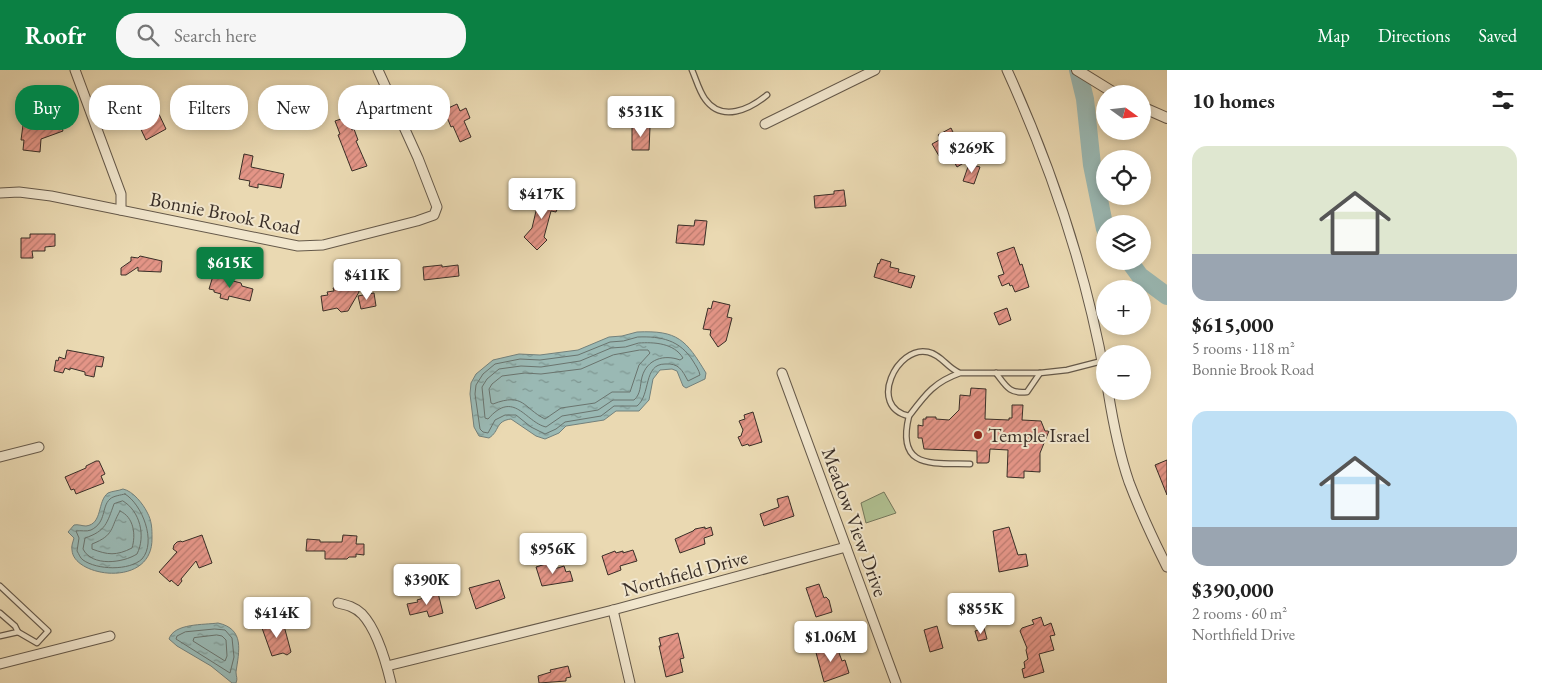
<!DOCTYPE html>
<html lang="en">
<head>
<meta charset="utf-8">
<style>
	:root { --surface:#fff; --page:#f6f6f6; --text:#222; --muted:#767676; --accent:#0b8043 }
	body { margin:0; font-family:"EB Garamond",serif; background:var(--page); color:var(--text); height:100vh; display:flex; flex-direction:column; font-size:19px; white-space:nowrap }
	* { box-sizing:border-box; margin:0 }
	p { font-size:16px; color:var(--muted) }
	.icon { flex:none; width:28px; height:28px; fill:none; stroke:currentColor; stroke-width:2; stroke-linecap:round; stroke-linejoin:round }
	.map { position:relative; flex:1; overflow:hidden }
	.sheet { display:flex; flex-direction:column; background:var(--surface); width:375px }
	.sheet>* { flex:none }
	.guide { position:absolute; left:15px; top:15px; width:475px; height:45px; display:flex; gap:10px }
	.needle { width:32px; rotate:105deg }
	.tools { position:absolute; left:1096px; top:15px; display:grid; gap:10px }
	.tools a { display:grid; place-items:center; width:55px; height:55px; border-radius:50%; background:var(--surface); box-shadow:0 2px 8px #0003; font-size:25px }
	.price { position:absolute; translate:-50% -42px; padding:0 11px; border-radius:5px; background:#fff; color:#222; font-size:16px; line-height:32px; filter:drop-shadow(0 1px 2px #0008) }
	.price::after { content:''; position:absolute; left:50%; top:30px; width:15px; height:11px; margin-left:-8px; background:inherit; clip-path:polygon(0 0,100% 0,50% 100%) }
	.price.active { background:var(--accent); color:#fff }
	ul { padding:0; list-style:none }
	li { display:grid; align-content:center; gap:10px; height:265px; padding:0 25px }
	li span { display:grid; place-items:center; height:155px; border-radius:15px; color:#555 }
	li>.icon { margin-inline-start:auto }
	span .icon { width:90px; height:90px; fill:#fffc; stroke-width:1 }
	li b { font-size:21px }
	h2 { display:flex; justify-content:space-between; align-items:center; height:60px; padding:0 25px; font-size:21px }
	.pill { padding:0 18px; border-radius:20px; background:var(--surface); box-shadow:0 2px 8px #0003; font-size:18px; line-height:45px }
	.pill.active { background:var(--accent); color:#fff }
	header { display:flex; align-items:center; gap:30px; box-sizing:border-box; height:70px; padding:0 25px; background:var(--accent); color:#fff }
	header strong { font-size:24px }
	nav { display:flex; gap:28px; margin-inline-start:auto; font-size:18px }
	.search { width:350px; height:45px; background:var(--page); display:flex; align-items:center; gap:12px; box-sizing:border-box; padding:0 18px; border-radius:20px; color:var(--muted); font-size:19px }
	main { display:flex; flex:1; min-height:0 }
	.map>svg:first-child { display:block }
	.park { fill:#b0c091; stroke:#74775c }
	.water { fill:url(#water-ripples); stroke:#73817c }
	.lines { fill:none; stroke-linecap:round; stroke-linejoin:round }
	.shore { stroke:#6a746e; stroke-width:1 }
	.river { stroke:#9ab9b4; stroke-width:18 }
	.building { fill:url(#building-hatch); stroke:#392e27 }
	.service-casing { stroke:#65594a; stroke-width:7 }
	.minor-casing { stroke:#65594a; stroke-width:11 }
	.tertiary-casing { stroke:#65594a; stroke-width:12 }
	.service { stroke:#f1e6cd; stroke-width:4.5 }
	.minor { stroke:#f1e6cd; stroke-width:9 }
	.tertiary { stroke:#f1e6cd; stroke-width:10 }
	.poi-dot { fill:#8f2418; stroke:#f1e6cd; stroke-width:2 }
	.labels { text-anchor:middle; dominant-baseline:central; stroke-width:4; stroke-linejoin:round; paint-order:stroke }
	.street-label { font-size:20px; fill:#392e27; stroke:#f1e6cd }
	.poi-label { font-size:20px; fill:#392e27; stroke:#f1e6cd; text-anchor:start }
</style>
</head>
<body>
<header>
<strong>Roofr</strong>
<div class="search"><svg class="icon" aria-label="search" viewBox="0 0 24 24"><circle cx="10" cy="10" r="6"/><path d="M15 15l6 6"/></svg>Search here</div>
<nav><a>Map</a><a>Directions</a><a>Saved</a></nav>
</header>
<main>
<div class="map">
<svg width="1167" height="613" viewBox="0 0 1167 613">
	<defs>
		<pattern id="water-ripples" width="26" height="14" patternUnits="userSpaceOnUse" patternTransform="scale(1.25)"><rect width="26" height="14" fill="#9ab9b4"/><path d="M2 4q2-2 4 0t4 0M15 11q2-2 4 0t4 0" fill="none" stroke="#7f9792"/></pattern>
		<pattern id="building-hatch" width="6" height="6" patternUnits="userSpaceOnUse" patternTransform="scale(1.25)"><rect width="6" height="6" fill="#e49587"/><path d="M-1 1l2-2M0 6l6-6M5 7l2-2" fill="none" stroke="#ba7a6e"/></pattern>
	</defs>
	<rect width="100%" height="100%" fill="#ead9b2"/>
	<filter id="stains"><feTurbulence type="fractalNoise" baseFrequency=".004" numOctaves="4"/><feColorMatrix values="0 0 0 0 .2 0 0 0 0 .09 0 0 0 0 .02 0 0 0 .5 -.17"/></filter>
	<radialGradient id="worn" r=".72"><stop offset=".6" stop-color="#630" stop-opacity="0"/><stop offset="1" stop-color="#630" stop-opacity=".3"/></radialGradient>
	<path class="park" d="M884 422 896 443 866 453 861 433Z"/>
	<g class="water">
		<path d="M637 262C678 260 686 270 706 303L705 309 686 318 683 316 677 301 672 299 660 300 653 309 649 330 639 341H616L604 350 566 356 559 363 545 369 536 366 511 349C495 351 500 361 489 368L479 366 474 357 470 324 471 313 476 304 493 290 519 284 540 285 578 280 609 267 622 266Z"/>
		<path d="M123 419C133 421 143 434 147 442 152 451 152 459 152 468 153 519 73 507 72 480 71 476 73 472 74 468L68 462 74 455C78 454 82 456 86 456 103 454 97 431 108 423 112 421 118 421 123 419Z"/>
		<path d="M218 553C245 559 239 581 236 602 236 607 238 608 236 613H232L211 596 177 576 169 569C174 553 204 555 218 553Z"/>
	</g>
	<g class="lines">
		<g class="shore">
			<path d="M638 267C661 266 680 270 693 291 696 296 699 300 700 305L688 311C682 300 679 293 665 294 643 294 651 325 637 336H614L601 346 565 352 556 359 545 364 531 357 516 345H505L495 350 488 363 483 362 480 359 475 324 476 315 483 304 495 294 520 289 540 290 578 285 610 272 623 271Z"/>
			<path d="M639 273C654 272 674 273 683 288L680 290C664 284 647 289 642 307 640 315 641 324 634 330H613L598 340 562 346 546 357C525 352 514 319 488 349L485 348 482 317 487 309 499 299 521 296 541 297 580 291 611 278 625 277Z"/>
			<path d="M640 280H648L650 283 639 295 630 322H612L595 333 561 338 545 349C523 338 524 322 493 334L491 333 489 319 492 314 502 306 525 303 541 304 581 299 613 285Z"/>
			<path d="M125 424C142 434 157 472 142 489 129 501 97 500 83 490 80 488 79 484 77 481L79 468 76 461C81 460 86 462 91 460 107 452 101 437 110 429 113 426 121 425 125 424Z"/>
			<path d="M123 431C140 441 146 466 137 484 123 493 92 497 83 479L85 468C106 461 107 453 114 434Z"/>
			<path d="M120 441C134 447 136 465 132 478 116 486 108 485 92 479V474C115 465 110 458 120 441Z"/>
			<path d="M215 559 225 560 232 568 234 587 230 603 176 569 177 566 185 562Z"/>
			<path d="M217 565 222 566 226 570 227 586 225 591 193 571 194 568Z"/>
		</g>
		<g class="river">
			<path d="M1078 0 1085 29 1092 95 1105 159"/>
			<path d="M1129 191 1140 206 1167 226"/>
		</g>
	</g>
	<g class="building">
		<path d="M145 30 151 43 157 40 166 59 146 70 136 49 134 50 128 37Z"/>
		<path d="M457 34 460 41 466 38 470 48 464 51 471 67 460 72 453 56 451 57 444 40Z"/>
		<path d="M57 43 63 61 41 69 40 82 23 80 24 70H21L23 55 26 53 27 48 41 49Z"/>
		<path d="M347 47 352 60 354 59 358 70 356 71 367 96 352 101 338 65 340 64 335 51Z"/>
		<path d="M632 57H650L649 80H632Z"/>
		<path d="M951 58 967 91 957 97 953 90 951 91 949 88 946 83 939 86 932 74 941 69 938 65Z"/>
		<path d="M244 84 253 86 251 97 284 104 281 118 258 114V118L249 116 250 111 239 109Z"/>
		<path d="M969 94 980 97 974 114 963 111Z"/>
		<path d="M844 120 846 136 815 138 814 126 834 124V121Z"/>
		<path d="M540 124 561 130 556 142 551 141 544 167 547 170 537 180 524 167 532 158Z"/>
		<path d="M695 150 707 151 704 175 676 173 678 155 694 156Z"/>
		<path d="M30 164H55V176L45 177V181H32L33 188H21V168H30Z"/>
		<path d="M1014 177 1020 195 1022 194 1029 217 1015 222 1012 215 1010 216 1009 213 1002 216 998 206 1004 204 997 183Z"/>
		<path d="M140 186 162 191 161 202 138 201V197L126 205H121V198L131 191V187L138 188Z"/>
		<path d="M881 189 891 192 890 197 899 199 898 202 915 206 911 218 874 207 878 193 879 194Z"/>
		<path d="M442 195V197L458 195 459 206 424 210 423 197Z"/>
		<path d="M213 206 241 213 242 216 253 219 250 231 229 226 228 230 220 228 221 224 214 222V220L209 219Z"/>
		<path d="M341 216V219L358 216 359 222 348 241 341 242 337 238 323 241 321 226 328 225 327 222 334 221 333 218Z"/>
		<path d="M374 223 376 236 361 239 358 226Z"/>
		<path d="M713 231 730 235 727 247 732 248 726 271 718 277 710 265 711 260 703 259 708 238 711 239Z"/>
		<path d="M1007 238 1011 250 999 255 994 243Z"/>
		<path d="M67 280 104 287 102 297 96 296 94 307 85 305V302L70 298V300L65 298 63 303 54 301 56 290 58 291 59 287 65 289Z"/>
		<path d="M971 318 986 319 985 349 1009 350V348H1012V335H1023L1022 350 1041 351 1045 361H1049L1040 383V402L1024 401V408L1007 407 1008 380 990 379 989 392 987 393H977V381L924 379 922 368H918V355L923 356V349H926V347H936V349L949 350 959 340 960 325 970 326Z"/>
		<path d="M753 342 762 372 749 376 748 374 742 376 738 367 741 366 743 360 739 351 745 349 744 345Z"/>
		<path d="M1167 390V425L1155 395Z"/>
		<path d="M96 391H99L105 404 101 406 104 413 76 424 74 419 71 420 65 407 86 398V396Z"/>
		<path d="M788 426 794 446 764 456 760 444 779 437 777 429Z"/>
		<path d="M705 457V459L711 457 713 465 704 468 705 474 680 483 675 469 693 461 695 459Z"/>
		<path d="M1009 457 1018 485 1026 484 1028 496 999 502 993 461Z"/>
		<path d="M202 465 212 493 199 498 196 491 181 509 182 511 178 516 171 510 170 512 159 502 177 482 173 479 174 475 177 472 181 471 182 472Z"/>
		<path d="M343 465 357 466 356 474H364V485L356 484V487H349L347 489H325V481H306L307 469 320 470V472H342Z"/>
		<path d="M633 480 637 491 620 496 621 500 608 505 602 486 615 481 616 483 623 481V483Z"/>
		<path d="M549 493 551 500 564 496 566 502 570 501 573 511 542 516 536 497Z"/>
		<path d="M499 510 505 528 476 539 469 518Z"/>
		<path d="M819 514 824 528 826 527 829 530 832 542 816 547 806 518Z"/>
		<path d="M438 523 443 543 429 547 427 541 410 545 407 534 418 532 417 530 424 528V527Z"/>
		<path d="M1041 547 1044 556 1051 553 1055 565 1050 566 1054 580 1039 584 1044 602 1024 608 1022 599 1025 598 1024 592 1028 589 1026 580 1027 578 1020 561 1022 558 1034 554 1032 550Z"/>
		<path d="M283 552 291 582 287 585 283 583 272 586 262 558Z"/>
		<path d="M937 556 943 578 930 582 924 560Z"/>
		<path d="M984 558 987 569 978 571 975 561Z"/>
		<path d="M678 563 684 588 680 589 683 602 666 607 659 576H661L659 568Z"/>
		<path d="M832 575 833 581 838 580 842 591 845 590 849 603 824 612 815 579Z"/>
		<path d="M568 596 571 607 566 608V611L539 613 538 606 551 602 550 600Z"/>
	</g>
	<g class="lines">
		<g class="service-casing">
			<g id="service">
				<path d="M692 0C696 9 699 21 705 29 722 53 750 39 767 25"/>
				<path d="M960 303C947 298 942 285 928 282 897 275 867 337 909 346 925 325 934 312 960 303H1040L1067 300 1102 291"/>
				<path d="M996 303C1006 316 1009 324 1027 322L1040 303"/>
				<path d="M909 346C896 399 931 393 970 394"/>
				<path d="M0 516 48 561 37 573 18 562"/>
				<path d="M0 543 15 556 18 562 0 566"/>
			</g>
		</g>
		<g class="minor-casing">
			<g id="minor">
				<path d="M75 0 121 124V140"/>
				<path d="M1007 0C1051 97 1086 201 1105 307"/>
				<path d="M765 54 875 0"/>
				<path d="M0 123 19 122 51 126 298 176 323 175 417 151 434 145 437 137 418 88 378 0"/>
				<path d="M782 303 896 613"/>
				<path d="M1108 321C1113 352 1119 383 1129 412 1140 441 1153 469 1167 497"/>
				<path d="M0 387 39 377"/>
				<path d="M338 533C347 535 355 537 362 544 377 560 386 592 391 613"/>
				<path d="M613 540 630 613"/>
				<path d="M0 594 110 566"/>
				<path d="M387 596 613 540 846 477"/>
			</g>
		</g>
		<g class="tertiary-casing">
			<g id="tertiary">
				<path d="M1077 0 1116 24"/>
				<path d="M1142 37 1167 48"/>
			</g>
		</g>
		<use href="#service" class="service"/>
		<use href="#minor" class="minor"/>
		<use href="#tertiary" class="tertiary"/>
	</g>
	<circle class="poi-dot" cx="978" cy="365" r="5"/>
	<g class="labels">
		<g class="street-label">
			<text transform="translate(225 143) rotate(11)">Bonnie Brook Road</text>
			<text transform="translate(855 452) rotate(70)">Meadow View Drive</text>
			<text transform="translate(685 503) rotate(-15)">Northfield Drive</text>
		</g>
		<g class="poi-label">
			<text x="988" y="365">Temple Israel</text>
		</g>
	</g>
	<rect width="100%" height="100%" filter="url(#stains)"/>
	<rect width="100%" height="100%" fill="url(#worn)"/>
</svg>
<div class="tools">
<a><svg class="needle" viewBox="-14 -14 28 28"><path d="M0-13l5 13h-10z" fill="#e53935"/><path d="M0 13l5-13h-10z" fill="#767676"/></svg></a>
<a><svg class="icon" aria-label="locate" viewBox="0 0 24 24"><circle cx="12" cy="12" r="6"/><path d="M12 2v4M12 18v4M2 12h4M18 12h4"/></svg></a>
<a><svg class="icon" aria-label="layers" viewBox="0 0 24 24"><path d="M12 4l9 5-9 5-9-5zM3 14l9 5 9-5"/></svg></a>
<a>+</a>
<a>−</a>
</div>
<b class="price" style="left:641px;top:68px">$531K</b>
<b class="price" style="left:972px;top:104px">$269K</b>
<b class="price" style="left:542px;top:150px">$417K</b>
<b class="price active" style="left:230px;top:219px">$615K</b>
<b class="price" style="left:367px;top:231px">$411K</b>
<b class="price" style="left:553px;top:505px">$956K</b>
<b class="price" style="left:427px;top:536px">$390K</b>
<b class="price" style="left:981px;top:565px">$855K</b>
<b class="price" style="left:277px;top:569px">$414K</b>
<b class="price" style="left:831px;top:593px">$1.06M</b>
<div class="guide">
<a class="pill active">Buy</a>
<a class="pill">Rent</a>
<a class="pill">Filters</a>
<a class="pill">New</a>
<a class="pill">Apartment</a>
</div>
</div>
<section class="sheet">
<h2>10 homes<svg class="icon" aria-label="filters" viewBox="0 0 24 24"><path d="M4 7h16M4 17h16"/><circle cx="9" cy="7" r="2"/><circle cx="15" cy="17" r="2"/></svg></h2>
<ul>
<li><span style="background:linear-gradient(#dfe7d0 70%,#9aa5b1 0)"><svg class="icon" aria-label="home" viewBox="0 0 24 24"><path d="M3 11l9-7 9 7M6 9v11h12V9"/></svg></span><div><b>$615,000</b><p>5 rooms · 118 m²</p><p>Bonnie Brook Road</p></div></li>
<li><span style="background:linear-gradient(#bfe0f5 75%,#9aa5b1 0)"><svg class="icon" aria-label="home" viewBox="0 0 24 24"><path d="M3 11l9-7 9 7M6 9v11h12V9"/></svg></span><div><b>$390,000</b><p>2 rooms · 60 m²</p><p>Northfield Drive</p></div></li>
</ul>
</section>
</main>
</body>
</html>
